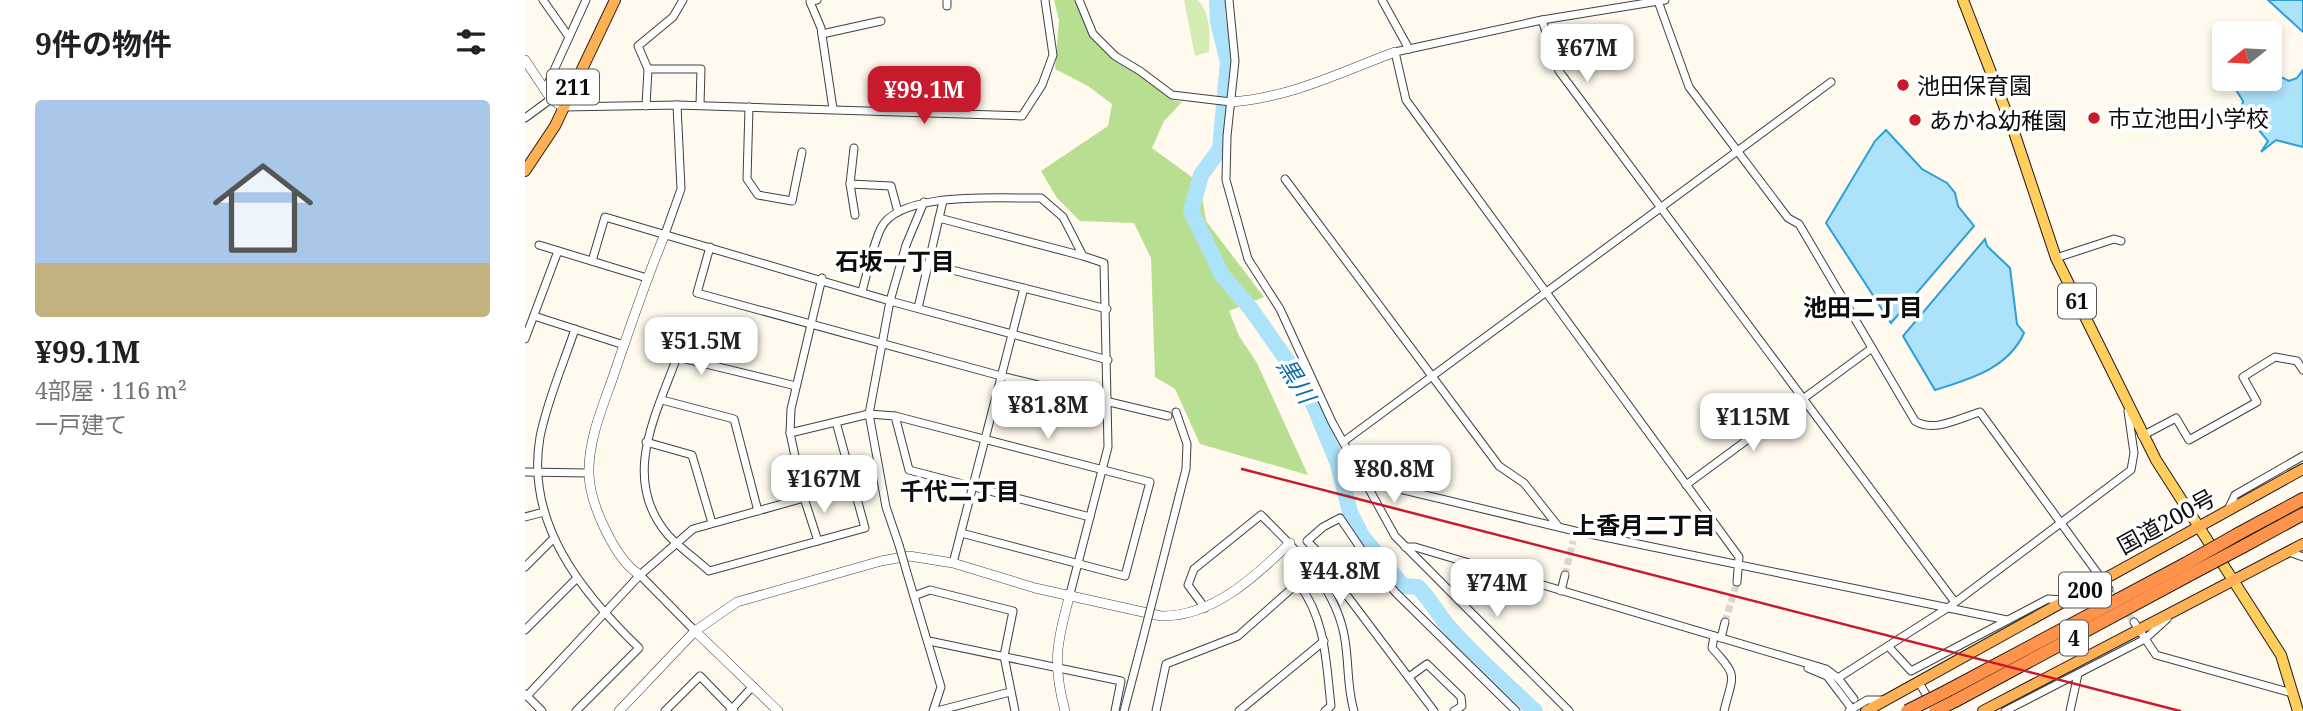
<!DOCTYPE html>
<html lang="ja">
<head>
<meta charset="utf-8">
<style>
	:root { --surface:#fff; --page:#f2f2f2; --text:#202124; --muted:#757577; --line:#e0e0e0; --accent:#c71a2c }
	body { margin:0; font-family:"Noto Serif","Noto Sans JP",serif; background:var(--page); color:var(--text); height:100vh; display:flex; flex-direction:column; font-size:26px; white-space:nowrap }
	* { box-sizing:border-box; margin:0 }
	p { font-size:23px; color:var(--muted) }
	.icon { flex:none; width:38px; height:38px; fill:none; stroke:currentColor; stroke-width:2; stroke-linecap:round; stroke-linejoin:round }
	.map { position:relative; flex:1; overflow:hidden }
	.side { display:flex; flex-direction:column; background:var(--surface); width:525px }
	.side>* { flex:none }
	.needle { width:46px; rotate:252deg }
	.fabs { position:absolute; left:1687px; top:21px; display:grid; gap:14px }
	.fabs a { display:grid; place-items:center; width:70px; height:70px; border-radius:7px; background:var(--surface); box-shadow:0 4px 10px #0003; font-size:35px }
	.price { position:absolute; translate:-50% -60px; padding:0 16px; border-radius:14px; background:#fff; color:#222; font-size:23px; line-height:46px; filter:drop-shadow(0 2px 4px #0008) }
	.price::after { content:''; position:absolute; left:50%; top:42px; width:21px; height:16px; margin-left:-10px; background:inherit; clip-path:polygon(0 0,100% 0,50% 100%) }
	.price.on { background:var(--accent); color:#fff }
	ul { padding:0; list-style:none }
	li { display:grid; align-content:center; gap:14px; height:371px; padding:0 35px }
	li+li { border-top:2px solid var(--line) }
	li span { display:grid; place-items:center; height:217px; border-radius:7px; color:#555 }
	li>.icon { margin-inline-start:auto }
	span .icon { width:126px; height:126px; fill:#fffc; stroke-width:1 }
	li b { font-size:30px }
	h2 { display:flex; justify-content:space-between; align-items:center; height:84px; padding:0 35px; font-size:30px }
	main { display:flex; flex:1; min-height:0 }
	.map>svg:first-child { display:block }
	.green { fill:#d4ecb3 }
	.forest { fill:#b8de91 }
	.water { fill:#ade2fb; stroke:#2e9ed7; stroke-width:2 }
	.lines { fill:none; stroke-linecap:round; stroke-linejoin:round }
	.river { stroke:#ade2fb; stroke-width:16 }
	.minor-tunnel { stroke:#dbd6cb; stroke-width:7; stroke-dasharray:7 3.5; stroke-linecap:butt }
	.minor-casing { stroke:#404040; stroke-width:9 }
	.tertiary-casing { stroke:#404040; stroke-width:10 }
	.primary-casing { stroke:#1e1e1e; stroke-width:12 }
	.trunk-casing { stroke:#1e1e1e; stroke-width:12 }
	.motorway-casing { stroke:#1e1e1e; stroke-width:14 }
	.minor { stroke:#fff; stroke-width:7 }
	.tertiary { stroke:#fff; stroke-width:9 }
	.primary { stroke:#ffce5d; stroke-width:10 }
	.trunk { stroke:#ffb054; stroke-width:10 }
	.motorway { stroke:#ff934b; stroke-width:12 }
	.rail { stroke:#c71a2c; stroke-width:2.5 }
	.minor-bridge-casing { stroke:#404040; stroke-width:9; stroke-linecap:butt }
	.motorway-bridge-casing { stroke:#1e1e1e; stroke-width:14; stroke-linecap:butt }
	.minor-bridge { stroke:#fff; stroke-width:7 }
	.motorway-bridge { stroke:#ff934b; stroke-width:12 }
	.poi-dot { fill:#c71a2c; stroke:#fff; stroke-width:2.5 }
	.labels { text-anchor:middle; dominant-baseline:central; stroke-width:7; stroke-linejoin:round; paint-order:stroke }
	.shield { fill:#fff; stroke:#565656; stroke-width:2 }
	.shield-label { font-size:21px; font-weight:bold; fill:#0d0d0d }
	.poi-label { font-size:23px; fill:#0d0d0d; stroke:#fff; text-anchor:start }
	.street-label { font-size:23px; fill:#0d0d0d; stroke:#fff }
	.neighbourhood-label { font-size:24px; font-weight:bold; fill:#0d0d0d; stroke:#fff }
	.water-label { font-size:24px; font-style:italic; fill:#0d6da8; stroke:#fff }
</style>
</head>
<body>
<main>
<section class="side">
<h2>9件の物件<svg class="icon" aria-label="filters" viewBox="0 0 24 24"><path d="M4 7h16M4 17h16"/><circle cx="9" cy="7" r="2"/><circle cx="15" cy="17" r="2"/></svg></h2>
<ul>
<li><span style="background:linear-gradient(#a9c7e8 75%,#c2b280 0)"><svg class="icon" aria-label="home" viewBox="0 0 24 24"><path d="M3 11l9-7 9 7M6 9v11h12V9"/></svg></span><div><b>¥99.1M</b><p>4部屋 · 116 m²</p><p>一戸建て</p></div></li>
</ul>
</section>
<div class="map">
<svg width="1778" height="711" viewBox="0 0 1778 711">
	<rect width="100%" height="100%" fill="#fffaed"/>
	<path class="green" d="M659 0H673C686 16 685 32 684 52L670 56Z"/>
	<path class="forest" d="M529 0H557L568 30 647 100 657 102 639 121 627 148 675 183 681 221 739 297 704 311 714 336 732 363 783 475 675 444 650 389 630 377 626 258 609 223 555 221 532 198 516 171 583 126 587 104 563 86 530 69 534 20Z"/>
	<g class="water">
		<path d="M1743 0H1778V32Z"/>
		<path d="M1778 70V147L1751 140 1736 152 1743 141 1733 129 1715 119 1718 101 1711 90 1714 79 1754 76 1764 81 1772 78Z"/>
		<path d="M1361 130 1397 169 1422 183 1430 193 1433 206 1449 226 1366 323 1301 223 1350 141Z"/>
		<path d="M1460 239 1462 246 1485 268 1492 324 1499 333C1483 369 1444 379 1410 390L1378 336Z"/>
	</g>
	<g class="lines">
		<path class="river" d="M692 0 693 22 703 62 695 149 676 175 666 211 697 275 726 309 782 389 813 464 825 512 837 536 878 586 893 587C905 599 912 613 923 626 950 657 980 683 1010 711"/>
		<g class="minor-tunnel">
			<path d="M1040 575 1048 541"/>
			<path d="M1584 589 1609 622"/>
			<path d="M1200 622 1212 582"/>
		</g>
		<g class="minor-casing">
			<g id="minor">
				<path d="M18 0 44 37"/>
				<path d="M292 0 285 2 296 28 308 109"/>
				<path d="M422 0V6"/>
				<path d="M554 0 568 34 590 56 615 71 647 95 706 102"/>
				<path d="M704 0 710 61 702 136 701 180 723 259 755 309 807 422 870 536 1044 711"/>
				<path d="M857 0 884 49"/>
				<path d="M1140 0 1017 20 870 52 881 100 1214 557 1212 582"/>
				<path d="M1133 1 1164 87 1263 218 1274 224 1390 421C1409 433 1435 418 1455 412L1584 589"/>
				<path d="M1017 20 1034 71 1429 601"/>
				<path d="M297 34 356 21"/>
				<path d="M123 69 113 46 148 17 158 0"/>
				<path d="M20 90 61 0"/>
				<path d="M121 106 123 69H176L175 105"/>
				<path d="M38 107 152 105 497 116 517 85 528 55 520 0"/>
				<path d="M224 107 222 179 233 195 267 201 277 152"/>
				<path d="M0 118 26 99"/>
				<path d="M329 148 325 184 366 186 373 212"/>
				<path d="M760 179 974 466 999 483 1033 526"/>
				<path d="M325 184 330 215"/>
				<path d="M414 218 558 256"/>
				<path d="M140 234 156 189 152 105"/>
				<path d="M14 245 122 278"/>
				<path d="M185 247 172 293 476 376 643 416"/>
				<path d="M1531 258 1589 239 1596 241"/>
				<path d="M67 261 80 217 365 301 583 360"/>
				<path d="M403 264 582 309"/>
				<path d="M337 291C343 271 347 247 356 228 375 190 479 199 516 198L538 217 558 256 579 263 583 447 545 594"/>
				<path d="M393 308 418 201"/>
				<path d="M9 316 99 345"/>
				<path d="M50 329C38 365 22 401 15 437 0 523 57 593 114 648L51 711"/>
				<path d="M0 339 33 251"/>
				<path d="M271 386 152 357C131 415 95 479 143 535 155 548 171 559 184 571L340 528 311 422"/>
				<path d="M137 400 209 419 233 511"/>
				<path d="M370 416 625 482 600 576 436 533"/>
				<path d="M265 433 344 414 370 416 384 470 565 517"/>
				<path d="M1617 436 1651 418 1664 440 1732 402 1718 377 1750 357 1772 361 1778 370"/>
				<path d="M121 442 167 455 187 523"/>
				<path d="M818 442 1306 82"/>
				<path d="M0 472 63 473"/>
				<path d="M837 480 1050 531 1482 620"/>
				<path d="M1161 485 1347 348"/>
				<path d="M279 498 293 541"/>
				<path d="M1703 510 1710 495 1778 456"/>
				<path d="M0 517 19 512"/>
				<path d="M374 545 361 507 344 414 365 301 381 245 399 202"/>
				<path d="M880 547H890L1301 669 1313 678 1329 699"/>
				<path d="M1764 552 1778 557"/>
				<path d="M428 563 499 288"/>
				<path d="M0 567 27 540"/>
				<path d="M382 573 416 687 408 711"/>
				<path d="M115 575 170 631"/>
				<path d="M631 587 661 469 662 444 651 412"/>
				<path d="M1036 591 1040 575"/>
				<path d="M389 596 405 590 488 611 479 656 490 711"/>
				<path d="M680 608 663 585 669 569 736 515C772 551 812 587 820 640 824 664 822 688 829 711"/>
				<path d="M1609 622 1631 655 1767 693"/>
				<path d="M0 630 52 578"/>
				<path d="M1189 636 1187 648C1214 677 1208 674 1199 711"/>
				<path d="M1196 638 1200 622"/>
				<path d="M404 641 596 681 590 711"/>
				<path d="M1363 646 1386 671 1523 599 1539 600"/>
				<path d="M1283 668 1302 676 1327 709"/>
				<path d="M884 677 902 664 936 697 937 706 929 711"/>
				<path d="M1313 678 1424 607 1606 470 1609 453 1603 411"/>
				<path d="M1393 681 1405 701"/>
				<path d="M0 694 2 696 115 575 168 529 279 498 265 433 266 409 297 278"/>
				<path d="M2 696 17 711"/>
				<path d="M140 711 175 676 209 711"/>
				<path d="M205 711 228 686"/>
				<path d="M412 711 485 692"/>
				<path d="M599 711 617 642"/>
				<path d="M631 711 641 664 713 636 773 583C801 619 801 662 806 706L800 711"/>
				<path d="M714 711 799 641"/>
				<path d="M909 711 808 577 805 564 782 541 798 527 815 518 849 568 871 593 991 711"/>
				<path d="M1324 711 1342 700H1358"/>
				<path d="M1480 711 1620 639 1642 619"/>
				<path d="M1545 711 1553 674"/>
			</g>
		</g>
		<g class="tertiary-casing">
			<g id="tertiary">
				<path d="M0 60 26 99 38 107"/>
				<path d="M706 102C765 98 816 72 870 52"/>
				<path d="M115 575C90 560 64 502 64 473 63 442 77 408 87 380 104 330 120 282 140 234"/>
				<path d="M170 631 253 711"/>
				<path d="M94 711 170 631 212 602 356 561 384 556 428 563 510 588 636 616C687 617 730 577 765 543"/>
				<path d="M540 711C527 663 532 641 545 594"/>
			</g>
		</g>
		<g class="primary-casing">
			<path id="primary" d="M1438 0 1489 132 1531 258 1631 460 1756 655 1773 711"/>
		</g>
		<g class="trunk-casing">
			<g id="trunk">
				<path d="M0 171 30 126 90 0"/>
				<path d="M1341 711 1778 469"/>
				<path d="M1458 711 1778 544"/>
			</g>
		</g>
		<g class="motorway-casing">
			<g id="motorway">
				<path d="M1713 534 1778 499"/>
				<path d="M1719 546 1778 514"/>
				<path d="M1422 691 1660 564"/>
				<path d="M1430 701 1666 574"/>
			</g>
		</g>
		<use href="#minor" class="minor"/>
		<use href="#tertiary" class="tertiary"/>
		<use href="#primary" class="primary"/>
		<use href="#trunk" class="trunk"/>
		<use href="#motorway" class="motorway"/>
		<path class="rail" d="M717 469 1655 711"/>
		<g class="minor-bridge-casing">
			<g id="minor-bridge">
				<path d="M374 545 382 573"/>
				<path d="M617 642 631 587"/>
			</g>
		</g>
		<g class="motorway-bridge-casing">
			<g id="motorway-bridge">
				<path d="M1660 564 1713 534"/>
				<path d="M1666 574 1719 546"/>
				<path d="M1382 711 1422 691"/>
				<path d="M1410 711 1430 701"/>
			</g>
		</g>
		<use href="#minor-bridge" class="minor-bridge"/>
		<use href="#motorway-bridge" class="motorway-bridge"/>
	</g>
	<g class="poi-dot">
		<circle cx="1378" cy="85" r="7"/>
		<circle cx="1569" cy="118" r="7"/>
		<circle cx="1390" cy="120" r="7"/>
	</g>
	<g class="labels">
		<g class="shield">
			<rect x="22" y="69.5" width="52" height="35" rx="5"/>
			<rect x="1533" y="283.5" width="38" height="35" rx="5"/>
			<rect x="1534" y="572.5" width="52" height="35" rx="5"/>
			<rect x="1535" y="620.5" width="28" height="35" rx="5"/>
		</g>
		<g class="shield-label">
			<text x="48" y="87">211</text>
			<text x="1552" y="301">61</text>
			<text x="1560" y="590">200</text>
			<text x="1549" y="638">4</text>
		</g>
		<g class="poi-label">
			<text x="1392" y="85">池田保育園</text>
			<text x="1583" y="118">市立池田小学校</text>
			<text x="1404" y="120">あかね幼稚園</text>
		</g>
		<g class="street-label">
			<text transform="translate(1641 521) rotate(-29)">国道200号</text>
		</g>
		<g class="neighbourhood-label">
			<text x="370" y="260">石坂一丁目</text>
			<text x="1338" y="306">池田二丁目</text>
			<text x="435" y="490">千代二丁目</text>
			<text x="1119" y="524">上香月二丁目</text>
		</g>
		<g class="water-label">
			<text transform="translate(772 380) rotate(58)">黒川</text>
		</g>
	</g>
</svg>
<div class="fabs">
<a><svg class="needle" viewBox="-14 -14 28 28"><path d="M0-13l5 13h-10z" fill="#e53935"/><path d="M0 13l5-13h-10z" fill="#757577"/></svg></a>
</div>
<b class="price" style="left:1062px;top:84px">¥67M</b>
<b class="price on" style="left:399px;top:126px">¥99.1M</b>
<b class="price" style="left:176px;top:377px">¥51.5M</b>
<b class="price" style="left:523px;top:441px">¥81.8M</b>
<b class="price" style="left:1228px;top:453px">¥115M</b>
<b class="price" style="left:869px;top:505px">¥80.8M</b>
<b class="price" style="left:299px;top:515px">¥167M</b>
<b class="price" style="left:815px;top:607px">¥44.8M</b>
<b class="price" style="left:972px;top:619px">¥74M</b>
</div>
</main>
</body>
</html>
